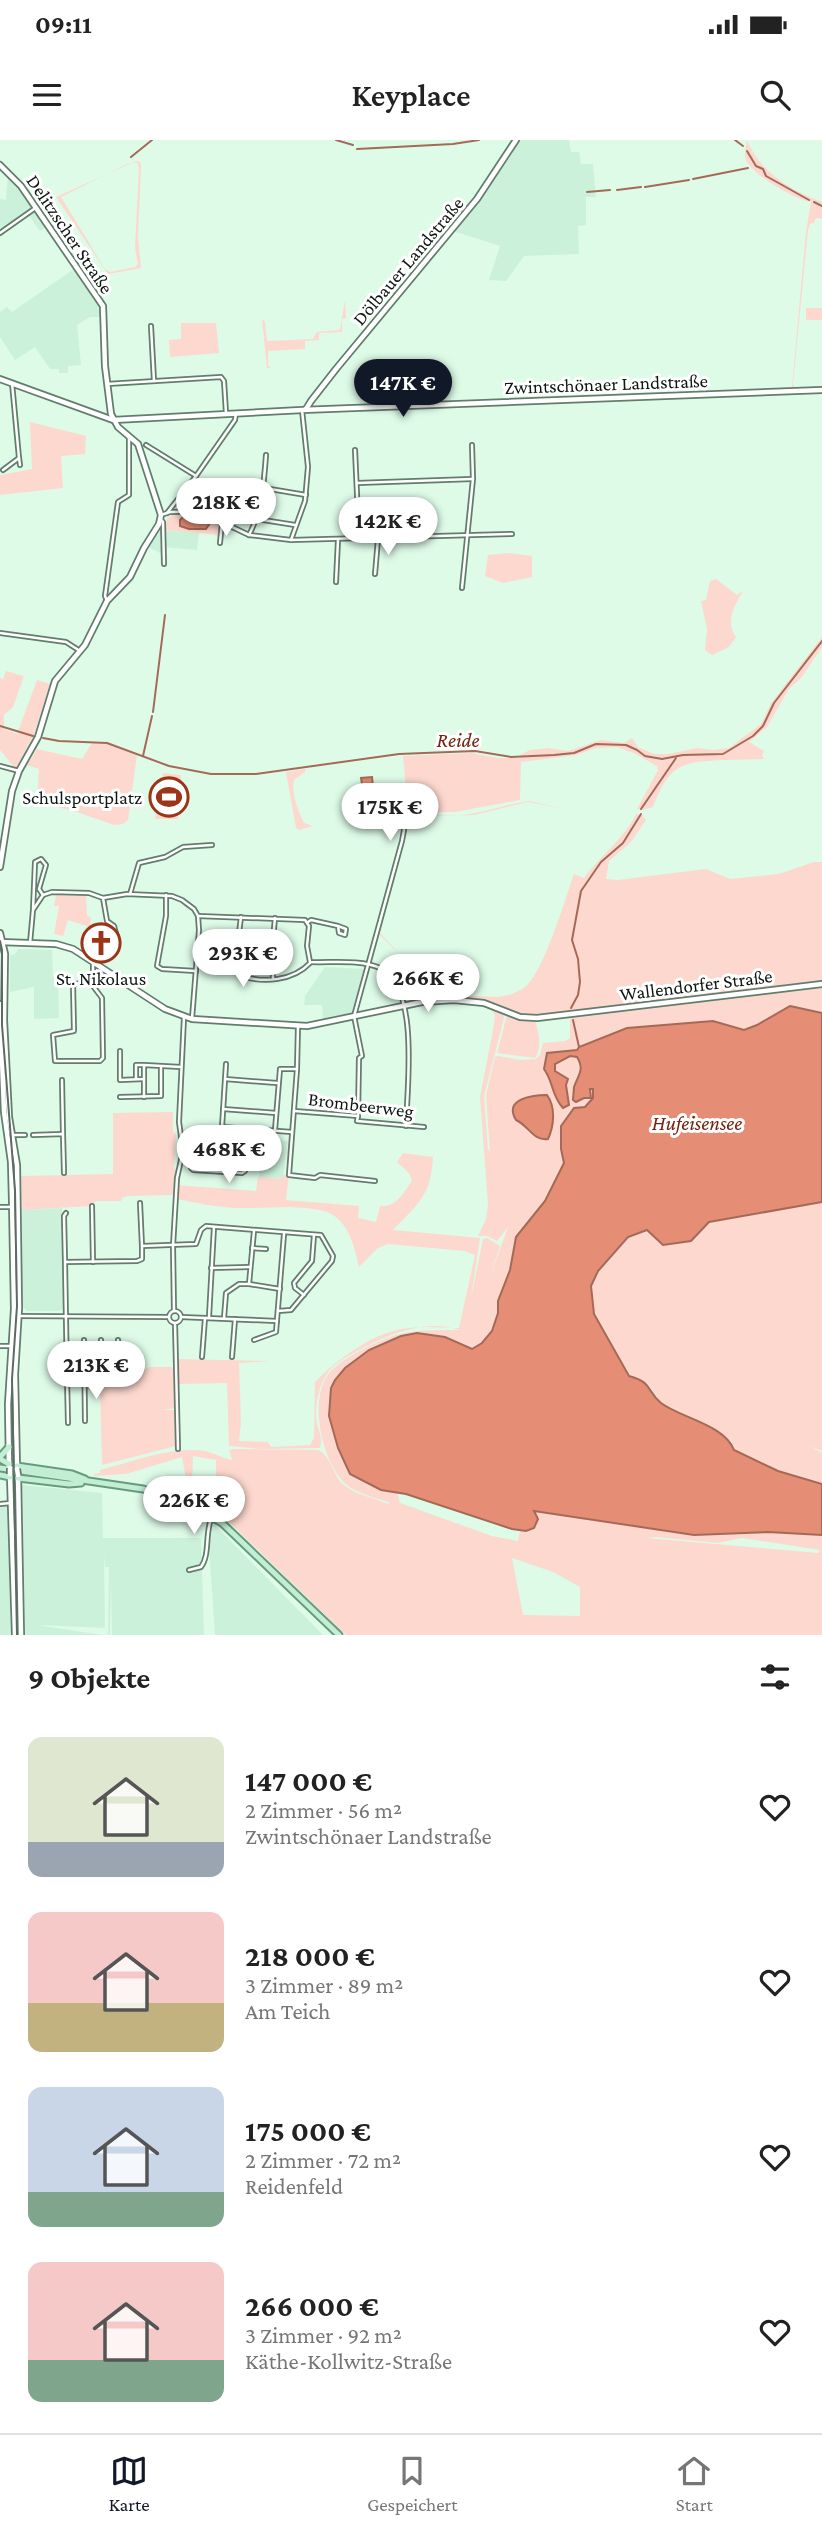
<!DOCTYPE html>
<html lang="de">
<head>
<meta charset="utf-8">
<style>
	:root { --surface:#fff; --page:#f6f6f6; --text:#222; --muted:#767676; --line:#e0e0e0; --accent:#111827 }
	body { margin:0; font-family:"Crimson Pro",serif; background:var(--page); color:var(--text); height:100vh; display:flex; flex-direction:column; font-size:26px; white-space:nowrap }
	* { box-sizing:border-box; margin:0 }
	p { font-size:23px; color:var(--muted) }
	.icon { flex:none; width:38px; height:38px; fill:none; stroke:currentColor; stroke-width:2; stroke-linecap:round; stroke-linejoin:round }
	.map { position:relative; height:1495px; overflow:hidden }
	.sheet { display:flex; flex-direction:column; background:var(--surface); flex:1 }
	.sheet>* { flex:none }
	.price { position:absolute; translate:-50% -60px; padding:0 16px; border-radius:24px; background:#fff; color:#222; font-size:23px; line-height:46px; filter:drop-shadow(0 2px 4px #0008) }
	.price::after { content:''; position:absolute; left:50%; top:42px; width:21px; height:16px; margin-left:-10px; background:inherit; clip-path:polygon(0 0,100% 0,50% 100%) }
	.price.current { background:var(--accent); color:#fff }
	ul { padding:0; list-style:none }
	li { display:flex; align-items:center; gap:21px; height:175px; padding:0 28px }
	li span { display:grid; place-items:center; flex:none; width:196px; height:140px; border-radius:14px; color:#555 }
	li>.icon { margin-inline-start:auto }
	span .icon { width:84px; height:84px; fill:#fffc; stroke-width:1 }
	li b { font-size:30px }
	h2 { display:flex; justify-content:space-between; align-items:center; height:84px; padding:0 28px; font-size:30px }
	.status { display:flex; justify-content:space-between; align-items:center; height:49px; padding:0 35px; background:var(--surface); direction:ltr }
	.status svg { height:19px; fill:currentColor }
	header { display:flex; justify-content:space-between; align-items:center; height:91px; padding:0 28px; background:var(--surface); font-size:32px; font-weight:600 }
	.menu { display:flex; justify-content:space-around; align-items:center; height:98px; border-top:2px solid var(--line); background:var(--surface); font-size:19px; color:var(--muted) }
	.menu a { display:grid; justify-items:center; gap:4px }
	.menu .current { color:var(--accent) }
	.map>svg:first-child { display:block }
	.built { fill:#ccf1da }
	.green { fill:#fdd8ce; fill-rule:evenodd }
	.water { fill:#e58d75; stroke:#a46a57; stroke-width:2 }
	.lines { fill:none; stroke-linecap:round; stroke-linejoin:round }
	.stream { stroke:#a46a57; stroke-width:2 }
	.street-casing { stroke:#637d6d; stroke-width:6 }
	.secondary-casing { stroke:#637d6d; stroke-width:8 }
	.primary-casing { stroke:#689b7e; stroke-width:9 }
	.street { stroke:#fff; stroke-width:2.5 }
	.secondary { stroke:#fff; stroke-width:4.5 }
	.primary { stroke:#c2eed4; stroke-width:5 }
	.tram { stroke:#5b6c61; stroke-width:2 }
	.secondary-bridge-casing { stroke:#637d6d; stroke-width:8; stroke-linecap:butt }
	.secondary-bridge { stroke:#fff; stroke-width:4.5 }
	.labels { text-anchor:middle; dominant-baseline:central; stroke-width:6; stroke-linejoin:round; paint-order:stroke }
	.street-label { font-size:19px; fill:#0d1711; stroke:#fff }
	.poi-label { font-size:19px; fill:#0d1711; stroke:#fff; text-anchor:end }
	.water-label { font-size:21px; font-style:italic; fill:#72240e; stroke:#fff }
</style>
</head>
<body>
<div class="status"><b>09:11</b><svg viewBox="0 0 49 12"><path d="M0 12V9h3v3zM5 12V6h3v6zM10 12V3h3v9zM15 12V0h3v12zM26 1h20v11H26zM47 4h2v5h-2z"/></svg></div>
<header><svg class="icon" aria-label="menu" viewBox="0 0 24 24"><path d="M4 6h16M4 12h16M4 18h16"/></svg>Keyplace<svg class="icon" aria-label="search" viewBox="0 0 24 24"><circle cx="10" cy="10" r="6"/><path d="M15 15l6 6"/></svg></header>
<div class="map">
<svg width="822" height="1495" viewBox="0 0 822 1495">
	<rect width="100%" height="100%" fill="#defbe8"/>
	<g class="built">
		<path d="M520 0H569L571 12H579L581 24H593L596 57H586V85L578 86 579 114 524 116 506 141 489 140 500 106 453 91 483 56Z"/>
		<path d="M8 35 16 42 46 87 40 91 27 73 2 89 0 86V59L6 60Z"/>
		<path d="M74 129 98 163 101 177H90L77 185 81 225 68 226V233H59V229H50L35 207 15 220 0 197V172L7 167 12 172Z"/>
		<path d="M160 390 199 393 197 410 163 407 162 414 148 407Z"/>
		<path d="M18 809 52 810 53 837H58L59 878 34 879V847L10 852V815L15 814Z"/>
		<path d="M325 827 365 829 352 873 323 879 322 865H304L305 856Z"/>
		<path d="M262 999 288 1001 283 1039 259 1037Z"/>
		<path d="M62 1068 64 1168 59 1171H27L22 1166V1070Z"/>
		<path d="M22 1345 102 1353 103 1398H201L204 1495H112L111 1438 110 1495H108L109 1427H105L104 1414 105 1488 36 1485 103 1495H25Z"/>
		<path d="M7 1363 11 1495H0V1364Z"/>
		<path d="M214 1384 323 1495H215L208 1391Z"/>
	</g>
	<g class="green">
		<path d="M747 0C759 31 791 51 822 62V79L816 78 814 83 810 84 808 90 793 244 795 248 822 247V249H795L792 247 806 92 811 62C796 60 755 36 747 22 743 15 746 7 747 0Z"/>
		<path d="M136 21 140 22 141 26 138 97 141 128 108 134 56 57ZM137 22 139 28 135 108 138 124 135 127 110 132 105 129 61 57 127 24Z"/>
		<path d="M345 160 346 178 342 179V192L319 193V200L305 201V209L268 211V226L271 228H267L262 179 265 182 267 201 313 199 317 192 340 190Z"/>
		<rect x="806" y="168" width="16" height="12"/>
		<path d="M181 183H216L219 213 170 217 169 200 181 199Z"/>
		<path d="M30 282 86 296 85 314 61 316 63 348 0 355V335L32 329Z"/>
		<path d="M209 372 218 379 219 395 165 390 167 379 174 374Z"/>
		<path d="M509 413 532 416V437L503 443 485 436 488 415Z"/>
		<path d="M716 439 737 455 743 451C734 466 725 482 736 497L729 507 712 515 705 510 707 489 701 461 706 460 710 441Z"/>
		<path d="M822 497V507L802 537 789 549 767 587 749 602 764 611 762 615 764 619C751 619 738 620 725 620 682 622 670 623 653 667L643 670 637 669 658 630 657 626 634 613 616 607 596 608 576 615 521 622 520 660 455 672H408L403 616 471 613 498 618H520V615L530 610 548 608 568 611 601 600 624 603 632 598 638 607 654 614H668L697 608 714 610 729 608 761 584 771 563Z"/>
		<path d="M6 531 24 536 13 567 4 575V589L17 594 37 540 50 544 34 594 17 627H14L0 610V538L3 539Z"/>
		<path d="M92 603H107L137 615 128 680 123 684 114 685 77 672 37 662 39 629 27 625 37 609 82 619Z"/>
		<path d="M305 629 306 631 294 640C291 654 298 671 304 683L313 686 299 690 296 688 286 632Z"/>
		<path d="M163 633 181 635 178 679H155Z"/>
		<path d="M529 661 566 669 528 662 474 675 413 677 409 680 380 793 424 840 430 854 497 857C508 856 520 852 527 845 545 828 565 759 574 734L584 738C601 715 623 700 636 674L642 675 646 680 631 702 609 721 606 739 618 740 706 729 730 739 779 734 814 722H822V842L538 876H525L494 864 471 859 404 862 427 858C423 831 396 812 378 793L408 679C419 671 439 676 452 676 478 675 503 665 529 661Z"/>
		<path d="M56 755 86 756 87 775 91 778 90 787 68 780 63 796 54 794 59 766H54Z"/>
		<path d="M822 846V873L790 866 757 885 744 890 713 881 627 888 579 907 578 910 547 913 544 929C554 944 550 956 563 968L568 957 565 937 554 931 555 924 570 916 577 917C585 930 578 935 574 947 574 948 573 959 573 960L591 958 589 949 592 948 593 958 585 967 561 1009 564 1023 545 1061 516 1097 510 1130 498 1161V1173L492 1191 482 1203 472 1209 445 1197 417 1193 345 1228 331 1248 381 1350 397 1352 400 1363 492 1396 518 1401 520 1390 526 1391 534 1388 538 1379 533 1370 694 1395 768 1392 822 1395V1495H346L223 1376 228 1344 216 1341V1320L193 1316 192 1342 187 1344 182 1317 126 1334 94 1336V1334L100 1333V1330C133 1322 171 1306 205 1311 214 1313 222 1318 232 1320L229 1310 235 1309 318 1310C329 1314 333 1332 340 1341 352 1355 374 1357 390 1365L388 1362C376 1358 359 1354 348 1346 322 1325 307 1258 330 1232 339 1222 351 1216 361 1210 401 1189 416 1190 460 1190 423 1178 384 1196 352 1214 341 1220 329 1227 324 1239 319 1248 315 1266 316 1276 316 1287 324 1297 320 1308L260 1309 229 1306 227 1243 177 1244V1219L271 1221 239 1223 241 1282 239 1301 268 1302 271 1307 310 1305 314 1298 315 1242C339 1218 375 1191 409 1188 426 1186 443 1188 459 1188L475 1115 465 1111 388 1104 378 1108 359 1127C355 1109 350 1086 333 1075 314 1063 259 1069 236 1068 216 1067 197 1063 177 1059L176 1045 256 1051 258 1037 282 1039 283 1035H289L286 1060 359 1066 358 1078 376 1082 380 1066C396 1068 403 1053 412 1041L409 1033 397 1022 403 1013 433 1017C431 1056 418 1064 393 1090L480 1098 471 1158 483 1099 487 1098 500 1106 489 1139 508 1087 497 1101 487 1096H478L486 1079 488 1065 480 957 494 885 495 875 492 870 494 868 519 878 535 880C539 893 542 909 535 918L497 913 507 875 505 874 484 956 488 1009 490 1012 486 955 495 917 498 916 521 920 536 919 540 915 543 903 565 901 570 898V876ZM552 962V991L548 999C535 1001 534 993 525 985 520 981 516 981 512 974ZM655 1397 718 1403 742 1398 820 1410 818 1413 647 1398ZM512 1418 553 1432 580 1447V1476L523 1475Z"/>
		<path d="M173 972V992L176 994 174 1029H177L174 1055 127 1056 122 1058 121 1061H96L90 1066 22 1070 21 1036 113 1034V973Z"/>
		<path d="M822 1062V1311L810 1306 822 1313V1344L778 1331 734 1310 731 1301 693 1278 661 1263 648 1244 629 1236 594 1174 591 1146 598 1131 628 1097 647 1090 663 1105 691 1101 709 1082Z"/>
		<path d="M150 1227H172L174 1231 175 1268 163 1270H175L176 1306 102 1325 100 1249 85 1250V1240L100 1241 101 1238H121L124 1240H129V1236L120 1234 133 1233Z"/>
	</g>
	<g class="water">
		<path d="M204 375 210 383 206 389H189L180 386V380L184 376Z"/>
		<path d="M372 637 374 656 364 657 361 638Z"/>
		<path d="M790 866 822 873V1062L709 1082 691 1101 663 1105 647 1090 628 1097 598 1131 591 1146 594 1174 629 1236C654 1243 646 1251 661 1263 681 1278 725 1285 734 1310L778 1331 822 1344V1395L768 1392 694 1395 534 1371 538 1379 534 1388 526 1391 512 1389 406 1354 381 1350 350 1334 338 1308 329 1276 331 1248 335 1240 345 1228 369 1210 401 1196 417 1193 445 1197 472 1209 482 1203 492 1191 498 1173V1161L510 1130 516 1097 545 1061 564 1023 561 1009V986L574 968 585 967 593 958V949H590L591 958H584L576 962 573 960C573 959 574 948 574 947 578 935 585 930 577 917L570 916 555 924V931L568 939 566 945 569 965 563 968C551 955 554 943 544 929L547 913 577 910 579 907 627 888 713 881 744 890 757 885Z"/>
		<path d="M547 955C556 967 554 986 548 999 533 1001 529 986 516 980 503 959 532 955 547 955Z"/>
	</g>
	<g class="lines">
		<g class="stream">
			<path d="M336 0 353 5"/>
			<path d="M735 0 743 6"/>
			<path d="M357 9 453 4 479 0"/>
			<path d="M747 11 756 26 763 29 766 36 809 60"/>
			<path d="M131 17 152 0"/>
			<path d="M693 39 748 28"/>
			<path d="M645 47 689 40"/>
			<path d="M617 50 641 47"/>
			<path d="M587 52 610 50"/>
			<path d="M814 62 822 66"/>
			<path d="M153 572 165 475"/>
			<path d="M0 586 33 596"/>
			<path d="M43 598 59 601 107 603 169 626 211 634H256L399 614 475 611 511 617 554 615 574 613 596 604 626 605 637 610 645 616 662 619 683 615 723 614 753 596 763 586 774 563 822 501"/>
			<path d="M143 616 152 576"/>
			<path d="M641 669 676 618"/>
			<path d="M571 868 578 855 580 842 578 819 572 800 581 751 601 722 623 703 641 674"/>
			<path d="M573 880 579 907"/>
		</g>
		<g class="street-casing">
			<g id="street">
				<path d="M0 93 34 69"/>
				<path d="M151 186 154 241"/>
				<path d="M107 244 221 237 224 241 226 273"/>
				<path d="M146 305 196 336"/>
				<path d="M355 310 359 398"/>
				<path d="M19 318 20 325"/>
				<path d="M3 330 19 318 12 243"/>
				<path d="M357 343 472 339"/>
				<path d="M264 348 306 355"/>
				<path d="M167 373 196 336 235 280 236 273"/>
				<path d="M161 375 170 372 208 371 214 373 228 385 249 395 291 400 512 394"/>
				<path d="M257 379 295 385"/>
				<path d="M161 380 163 382 164 424"/>
				<path d="M249 395C262 371 264 343 266 315"/>
				<path d="M291 400 305 361 308 327 302 270"/>
				<path d="M220 403 222 382"/>
				<path d="M375 434 378 399"/>
				<path d="M336 442 338 400"/>
				<path d="M462 448 473 339 472 305"/>
				<path d="M107 461 105 456 118 362 129 355V296"/>
				<path d="M0 493 66 502 80 511"/>
				<path d="M0 626 19 631"/>
				<path d="M130 754 139 723 165 717 183 707 212 705"/>
				<path d="M43 755 52 752 89 753 103 758 127 754 172 756 182 760 194 769 198 776 199 790 192 879"/>
				<path d="M166 755V776L157 826 162 829 196 831"/>
				<path d="M103 758 107 781 114 786 117 797"/>
				<path d="M198 776 305 780 309 786 307 806 310 822C331 823 360 819 380 828 420 846 407 949 406 986"/>
				<path d="M241 777C239 795 234 820 241 836 264 843 293 841 310 823"/>
				<path d="M308 782 311 780 338 786 339 793 345 795 346 789 338 786"/>
				<path d="M30 803 33 770 43 755 39 749 46 725 41 719 35 722 33 770"/>
				<path d="M273 838 272 810 275 778"/>
				<path d="M93 842 73 844 74 891 53 895 55 921H100L103 918 102 858 93 846V821"/>
				<path d="M298 886 297 929 289 1035 315 1038 320 1035 375 1041"/>
				<path d="M120 911V940L144 939V925L181 927"/>
				<path d="M136 939V925H143"/>
				<path d="M225 939 277 943"/>
				<path d="M62 940 63 994"/>
				<path d="M120 957 161 956V928"/>
				<path d="M144 957V939"/>
				<path d="M223 969 276 973"/>
				<path d="M294 971 358 976 357 981 424 987"/>
				<path d="M358 976 359 918 362 916 354 876 402 701 404 690 401 677"/>
				<path d="M222 987 226 924"/>
				<path d="M275 990 280 929H297"/>
				<path d="M14 995H25"/>
				<path d="M33 995 63 994 64 1033"/>
				<path d="M183 1006 215 1008 219 1004 222 987 292 992"/>
				<path d="M193 1007 191 1028 193 1030 242 1033 245 1031 246 1013 239 1005 241 988"/>
				<path d="M140 1063 142 1106 196 1104 201 1090 206 1086 321 1095 333 1116 332 1121 291 1170 278 1171"/>
				<path d="M92 1066 93 1122"/>
				<path d="M0 1067H11"/>
				<path d="M252 1108 266 1109"/>
				<path d="M65 1121 64 1076 66 1073"/>
				<path d="M211 1128 249 1127"/>
				<path d="M249 1144 280 1149"/>
				<path d="M304 1155 295 1148 294 1143 312 1121 314 1095"/>
				<path d="M174 1171 173 1106 177 1038 183 1011 179 982 184 877"/>
				<circle cx="175" cy="1177" r="6"/>
				<path d="M19 1176 169 1177"/>
				<path d="M181 1177 277 1181"/>
				<path d="M209 1177 214 1087"/>
				<path d="M224 1178 226 1153 239 1144H249L254 1091"/>
				<path d="M175 1183 178 1309"/>
				<path d="M84 1200 85 1281"/>
				<path d="M101 1200 102 1237"/>
				<path d="M118 1200V1237"/>
				<path d="M254 1200 276 1192 284 1094"/>
				<path d="M0 1206H17"/>
				<path d="M202 1217 205 1178"/>
				<path d="M232 1217 235 1179"/>
				<path d="M67 1238 68 1283"/>
				<path d="M125 1238H67L65 1122 137 1121 142 1119V1106"/>
				<path d="M0 1364 11 1363"/>
				<path d="M189 1430 201 1427C210 1415 205 1395 211 1379"/>
			</g>
		</g>
		<g class="secondary-casing">
			<g id="secondary">
				<path d="M0 25 21 46 103 166 105 226 111 274 118 287 138 304 161 375 159 384 144 408 130 437 107 461 85 505 55 541 38 597 19 631 12 651 0 727"/>
				<path d="M0 239 113 280 302 270 822 250"/>
				<path d="M306 269 311 261 336 229 477 59 516 0"/>
				<path d="M0 793 5 814 4 880 9 977 17 1025 19 1168 15 1234 17 1328"/>
				<path d="M0 802 56 804 73 809 165 869 192 879 307 886 422 862 454 860 484 863 520 877 537 878 822 844"/>
				<path d="M0 864 4 972 11 1022 12 1061 14 1169 8 1264 9 1327"/>
				<path d="M10 1335 15 1495"/>
				<path d="M18 1335 21 1495"/>
			</g>
		</g>
		<g class="primary-casing">
			<g id="primary">
				<path d="M0 1317 9 1307"/>
				<path d="M0 1319 9 1324"/>
				<path d="M17 1326 72 1334 85 1339"/>
				<path d="M0 1328 143 1349 181 1360 222 1383 339 1495"/>
				<path d="M0 1335 10 1337"/>
				<path d="M18 1338 69 1344 81 1343"/>
			</g>
		</g>
		<use href="#street" class="street"/>
		<use href="#secondary" class="secondary"/>
		<use href="#primary" class="primary"/>
		<path class="tram" d="M0 801 2 810V885L15 1050 17 1166 12 1239 17 1495"/>
		<g class="secondary-bridge-casing">
			<g id="secondary-bridge">
				<path d="M10 1328V1334"/>
				<path d="M17 1329 18 1335"/>
			</g>
		</g>
		<use href="#secondary-bridge" class="secondary-bridge"/>
	</g>
	<defs>
		<g id="stadium-ring" transform="scale(2.0125)"><circle r="9.5" fill="#fff" stroke="#9c3418" stroke-width="1.5"/><path d="M0-5a6.5 5 0 1 0 0 10a6.5 5 0 1 0 0-10ZM-3.5-1.8h7v3.6h-7Z" fill="#9c3418"/></g>
		<g id="church-ring" transform="scale(2.0125)"><circle r="9.5" fill="#fff" stroke="#9c3418" stroke-width="1.5"/><path d="M-1.2-6h2.4v3.5h3.3v2.4h-3.3V6h-2.4V-.1h-3.3v-2.4h3.3Z" fill="#9c3418"/></g>
	</defs>
	<g fill-rule="evenodd">
		<use href="#stadium-ring" x="169" y="657"/>
		<use href="#church-ring" x="101" y="803"/>
	</g>
	<g class="labels">
		<g class="street-label">
			<text transform="translate(70 94) rotate(56)">Delitzscher Straße</text>
			<text transform="translate(408 121) rotate(-50)">Dölbauer Landstraße</text>
			<text transform="translate(606 244) rotate(-2)">Zwintschönaer Landstraße</text>
			<text transform="translate(696 845) rotate(-7)">Wallendorfer Straße</text>
			<text transform="translate(361 965) rotate(7)">Brombeerweg</text>
		</g>
		<g class="poi-label">
			<text x="142" y="657">Schulsportplatz</text>
			<text x="101" y="838" text-anchor="middle">St. Nikolaus</text>
		</g>
		<g class="water-label">
			<text x="458" y="600">Reide</text>
			<text x="697" y="983">Hufeisensee</text>
		</g>
	</g>
</svg>
<b class="price current" style="left:403px;top:279px">147K €</b>
<b class="price" style="left:226px;top:398px">218K €</b>
<b class="price" style="left:388px;top:417px">142K €</b>
<b class="price" style="left:390px;top:703px">175K €</b>
<b class="price" style="left:243px;top:849px">293K €</b>
<b class="price" style="left:428px;top:874px">266K €</b>
<b class="price" style="left:229px;top:1045px">468K €</b>
<b class="price" style="left:96px;top:1261px">213K €</b>
<b class="price" style="left:194px;top:1396px">226K €</b>
</div>
<section class="sheet">
<h2>9 Objekte<svg class="icon" aria-label="filters" viewBox="0 0 24 24"><path d="M4 7h16M4 17h16"/><circle cx="9" cy="7" r="2"/><circle cx="15" cy="17" r="2"/></svg></h2>
<ul>
<li><span style="background:linear-gradient(#dfe7d0 75%,#9aa5b1 0)"><svg class="icon" aria-label="home" viewBox="0 0 24 24"><path d="M3 11l9-7 9 7M6 9v11h12V9"/></svg></span><div><b>147 000 €</b><p>2 Zimmer · 56 m²</p><p>Zwintschönaer Landstraße</p></div><svg class="icon" aria-label="heart" viewBox="0 0 24 24"><path d="M12 20l-8-8c-3-5 5-10 8-4 3-6 11-1 8 4z"/></svg></li>
<li><span style="background:linear-gradient(#f6c9c9 65%,#c2b280 0)"><svg class="icon" aria-label="home" viewBox="0 0 24 24"><path d="M3 11l9-7 9 7M6 9v11h12V9"/></svg></span><div><b>218 000 €</b><p>3 Zimmer · 89 m²</p><p>Am Teich</p></div><svg class="icon" aria-label="heart" viewBox="0 0 24 24"><path d="M12 20l-8-8c-3-5 5-10 8-4 3-6 11-1 8 4z"/></svg></li>
<li><span style="background:linear-gradient(#c9d6e8 75%,#7fa58c 0)"><svg class="icon" aria-label="home" viewBox="0 0 24 24"><path d="M3 11l9-7 9 7M6 9v11h12V9"/></svg></span><div><b>175 000 €</b><p>2 Zimmer · 72 m²</p><p>Reidenfeld</p></div><svg class="icon" aria-label="heart" viewBox="0 0 24 24"><path d="M12 20l-8-8c-3-5 5-10 8-4 3-6 11-1 8 4z"/></svg></li>
<li><span style="background:linear-gradient(#f6c9c9 70%,#7fa58c 0)"><svg class="icon" aria-label="home" viewBox="0 0 24 24"><path d="M3 11l9-7 9 7M6 9v11h12V9"/></svg></span><div><b>266 000 €</b><p>3 Zimmer · 92 m²</p><p>Käthe-Kollwitz-Straße</p></div><svg class="icon" aria-label="heart" viewBox="0 0 24 24"><path d="M12 20l-8-8c-3-5 5-10 8-4 3-6 11-1 8 4z"/></svg></li>
</ul>
</section>
<nav class="menu">
<a class="current"><svg class="icon" aria-label="map" viewBox="0 0 24 24"><path d="M3 6l6-2 6 2 6-2v14l-6 2-6-2-6 2zM9 4v14M15 6v14"/></svg>Karte</a>
<a><svg class="icon" aria-label="saved" viewBox="0 0 24 24"><path d="M7 4h10v16l-5-4-5 4z"/></svg>Gespeichert</a>
<a><svg class="icon" aria-label="home" viewBox="0 0 24 24"><path d="M3 11l9-7 9 7M6 9v11h12V9"/></svg>Start</a>
</nav>
</body>
</html>
